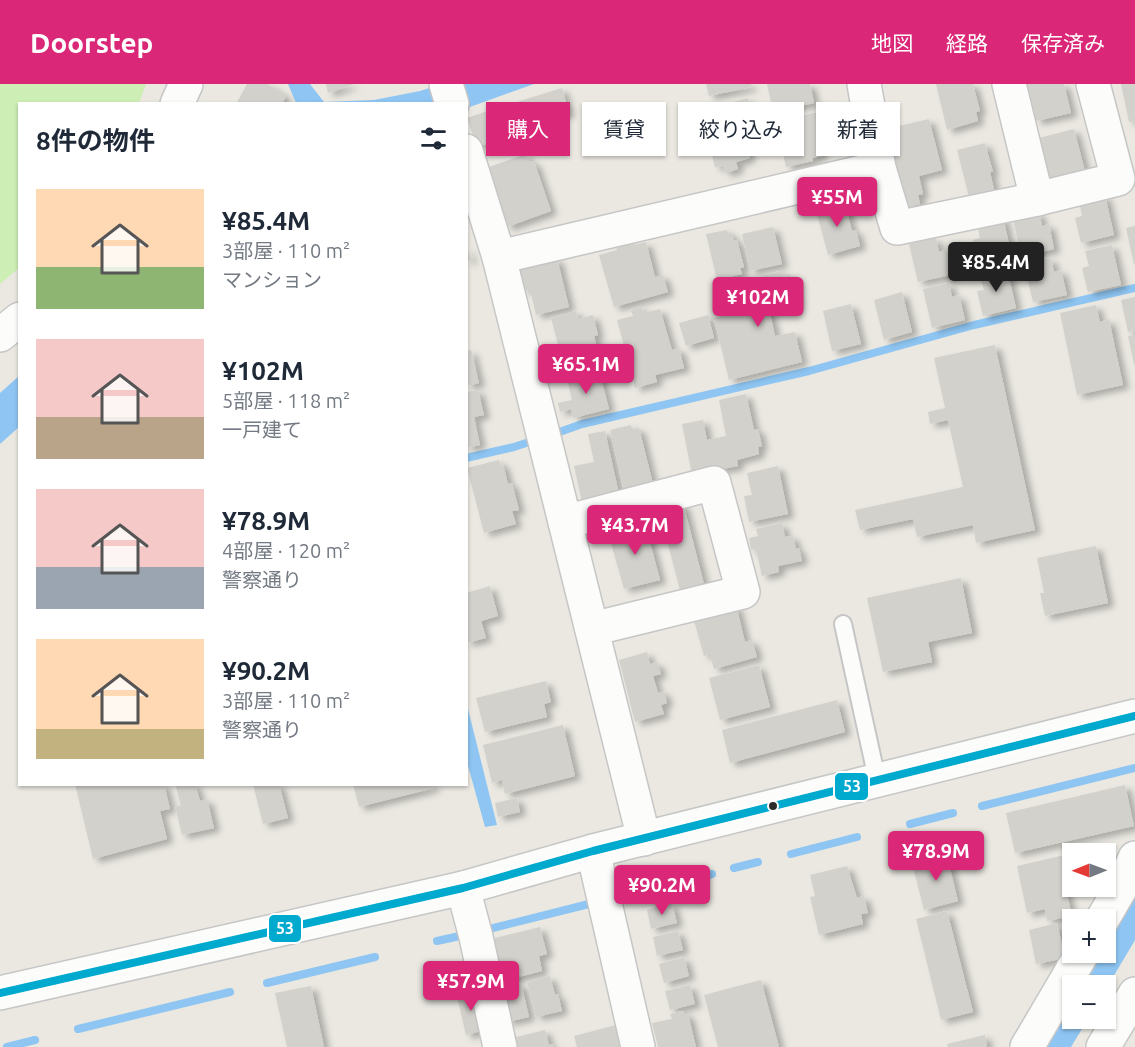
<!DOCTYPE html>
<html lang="ja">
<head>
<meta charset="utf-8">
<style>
	:root { --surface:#fff; --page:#f6f6f7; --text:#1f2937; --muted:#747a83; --accent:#db2777 }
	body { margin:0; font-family:Ubuntu,"Noto Sans JP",sans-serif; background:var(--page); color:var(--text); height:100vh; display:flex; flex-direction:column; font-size:22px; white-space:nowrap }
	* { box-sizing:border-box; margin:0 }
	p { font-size:20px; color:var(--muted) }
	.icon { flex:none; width:33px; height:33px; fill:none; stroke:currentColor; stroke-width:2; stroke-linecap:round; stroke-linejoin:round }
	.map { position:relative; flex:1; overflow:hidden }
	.sheet { position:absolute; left:18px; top:18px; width:450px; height:684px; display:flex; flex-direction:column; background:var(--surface); border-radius:0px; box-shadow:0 2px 4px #0004 }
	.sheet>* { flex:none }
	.banner { position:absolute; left:486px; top:18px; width:558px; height:54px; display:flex; gap:12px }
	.needle { width:39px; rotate:269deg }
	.tools { position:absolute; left:1062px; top:759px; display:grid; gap:12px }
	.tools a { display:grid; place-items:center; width:54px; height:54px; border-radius:0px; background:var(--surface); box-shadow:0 2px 4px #0004; font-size:30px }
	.price { position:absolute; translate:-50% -51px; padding:0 14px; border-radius:6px; background:var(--accent); color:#fff; font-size:20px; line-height:39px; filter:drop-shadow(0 2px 3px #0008) }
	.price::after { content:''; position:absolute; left:50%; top:36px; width:18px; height:14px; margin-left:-9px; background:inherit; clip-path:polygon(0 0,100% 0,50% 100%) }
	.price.on { background:#222; color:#fff }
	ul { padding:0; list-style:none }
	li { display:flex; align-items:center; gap:18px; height:150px; padding:0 18px }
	li span { display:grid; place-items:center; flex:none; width:168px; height:120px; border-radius:0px; color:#555 }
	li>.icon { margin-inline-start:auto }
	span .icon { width:72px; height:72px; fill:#fffc; stroke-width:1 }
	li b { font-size:26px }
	h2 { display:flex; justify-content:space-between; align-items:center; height:72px; padding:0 18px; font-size:26px }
	.pill { padding:0 21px; border-radius:0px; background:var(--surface); box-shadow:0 2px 4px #0004; font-size:21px; line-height:54px }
	.pill.on { background:var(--accent); color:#fff }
	header { display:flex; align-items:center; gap:36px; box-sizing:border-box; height:84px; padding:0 30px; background:var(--accent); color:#fff }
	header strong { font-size:28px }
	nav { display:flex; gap:33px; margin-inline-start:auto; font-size:21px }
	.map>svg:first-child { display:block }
	.pitch { fill:#cdeeb4 }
	.water { fill:#8ec5f2 }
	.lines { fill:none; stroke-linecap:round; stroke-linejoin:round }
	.stream { stroke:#8ec5f2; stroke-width:8 }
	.building { fill:#d2d1cc; filter:url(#shadow) }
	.service-casing { stroke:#c7c6c7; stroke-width:20 }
	.minor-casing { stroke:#c7c6c7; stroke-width:36 }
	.tertiary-casing { stroke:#c7c6c7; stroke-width:36 }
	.service { stroke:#fcfcfa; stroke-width:16 }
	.minor { stroke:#fcfcfa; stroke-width:33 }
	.tertiary { stroke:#fcfcfa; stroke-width:33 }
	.bus-1-casing { stroke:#fff; stroke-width:12 }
	.bus-1 { stroke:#00a9ce; stroke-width:8 }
	.bus-dot { fill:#2c2c2c; stroke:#fff; stroke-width:2 }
	.line-badge { stroke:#fff; stroke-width:2 }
	.badge-label { font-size:16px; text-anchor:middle; font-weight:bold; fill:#fff }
</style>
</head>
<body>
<header>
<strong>Doorstep</strong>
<nav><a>地図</a><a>経路</a><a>保存済み</a></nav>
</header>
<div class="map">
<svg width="1135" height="963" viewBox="0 0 1135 963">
	<defs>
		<filter id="shadow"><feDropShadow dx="6" dy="4" stdDeviation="3" flood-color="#0004"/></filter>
	</defs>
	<rect width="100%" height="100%" fill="#eae8e1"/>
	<path class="pitch" d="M0 0H146L139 19 20 20 19 184 0 200Z"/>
	<g class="water">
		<path d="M288 0H310L324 18 374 16 420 7 442 0H534L467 24 466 20 296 19Z"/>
		<path d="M19 292V343L0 360V309Z"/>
		<path d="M467 621 497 741 485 743 467 678Z"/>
		<path d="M1135 801V856L1106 905V902H1074L1094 869 1106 868V850Z"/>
		<path d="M1072 905V934L1088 935 1071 963H1037Z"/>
	</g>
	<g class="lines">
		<g class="stream">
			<path d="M551 351 582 340 809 287 974 241 1135 204"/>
			<path d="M466 374 514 363 538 355"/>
			<path d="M982 722 1135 684"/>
			<path d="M910 740 953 729"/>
			<path d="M791 770 857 753"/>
			<path d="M734 784 758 778"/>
			<path d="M609 815 712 790"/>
			<path d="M481 847 597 818"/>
			<path d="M437 857 469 850"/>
			<path d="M267 899 375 873"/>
			<path d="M78 945 230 908"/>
			<path d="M7 963 35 956"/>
		</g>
	</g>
	<g class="building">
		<path d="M247 0H267L286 12 282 20H236Z"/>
		<path d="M326 0H354L328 9Z"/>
		<path d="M706 0H751V3L709 12Z"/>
		<path d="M767 0H810L814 19 773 28Z"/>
		<path d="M936 0H973L980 27 976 28 978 37 947 46Z"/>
		<path d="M1027 0H1064L1071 29 1036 37Z"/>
		<path d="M1121 0H1135V37L1129 38Z"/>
		<path d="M562 4 569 29 518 45 510 20Z"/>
		<path d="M748 14 753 35 741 38 750 74 736 78 738 85 725 89 723 82 715 83 701 26Z"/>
		<path d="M505 21 515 50 477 63 467 34Z"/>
		<path d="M818 28 821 46 817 47 822 72 812 74 813 77 786 83 776 37Z"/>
		<path d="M929 35 942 86 919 92 923 110 918 111 920 120 905 124 886 45Z"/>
		<path d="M1074 45 1086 91 1051 100 1039 54Z"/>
		<path d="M985 59 993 88H990L995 110 970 117 957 66Z"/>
		<path d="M526 70 529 78 534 77 551 127 507 143 486 84Z"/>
		<path d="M1105 111 1114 151 1081 159 1075 134 1082 132 1079 117Z"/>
		<path d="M844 115 852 147 856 146 860 162 828 171 816 126 827 123 826 120Z"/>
		<path d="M1039 128 1042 142 1049 140 1054 165 1021 173 1013 134Z"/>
		<path d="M1003 133 1012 173 979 181 973 156 980 154 977 139Z"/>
		<path d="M1135 142V180H1134L1126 144Z"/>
		<path d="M773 143 782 180 750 187 742 150Z"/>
		<path d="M727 146 728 150H732L734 157 737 156 744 183 740 184 742 190 717 196 706 150Z"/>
		<path d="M936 154 939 168 946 166 951 191 918 198 909 160Z"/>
		<path d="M629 156 630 162 646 158 655 193 663 191 668 208 614 223 599 171 617 166 615 160Z"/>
		<path d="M466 161 471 176 466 177Z"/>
		<path d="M1112 161 1121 201 1088 208 1082 184 1089 182 1085 167Z"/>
		<path d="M557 174 569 223 536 231 530 205 524 207 519 184Z"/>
		<path d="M1051 174 1054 188 1061 186 1067 211 1033 218 1024 180Z"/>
		<path d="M1007 185 1016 224 983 232 977 207 984 206 980 191Z"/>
		<path d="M781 187 782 192 791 191 797 219 769 225 775 252 795 248 802 278 729 296 714 234 738 228 731 199 750 195 751 200 763 197 762 191Z"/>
		<path d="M949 199 952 213 959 211 965 236 932 244 923 205Z"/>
		<path d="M902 208 912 248 884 256 874 216Z"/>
		<path d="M1135 213V247L1128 248 1121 216Z"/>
		<path d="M851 220 861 260 832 267 823 227Z"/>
		<path d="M1096 221 1100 238 1109 235 1123 301 1077 311 1060 229Z"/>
		<path d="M642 223 643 229 660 225 672 266 679 264 684 284 655 291 657 298 635 304 630 284 623 286 619 271 626 269 617 236 633 232 631 226Z"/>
		<path d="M576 227 578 235 593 231 598 251 594 252 598 267 555 279 552 270 560 268 551 234Z"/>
		<path d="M708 231 714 254 686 262 679 239Z"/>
		<path d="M1135 251V280H1134L1128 252Z"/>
		<path d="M995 261 1035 446 976 459 973 441 917 453 913 435 860 446 855 426 963 403 948 336 930 340 928 328 945 324 934 274Z"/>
		<path d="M471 266 479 299 466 302V267Z"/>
		<path d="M599 286 609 325 573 334 571 325 560 328 558 319 572 316 567 294Z"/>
		<path d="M478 306 484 331 474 333 480 361 466 364V308Z"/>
		<path d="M746 310 754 346 758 345 762 362 758 363 759 370 737 376 738 382 692 391 682 340 703 336 707 356 726 352 719 316Z"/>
		<path d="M631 341 632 345 639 344 653 400 624 407 610 346Z"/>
		<path d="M605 347 619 410 582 418 574 382 594 378 588 350Z"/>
		<path d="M499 376 500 381 503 380 508 400 512 399 519 426 512 427 516 440 484 449 467 384Z"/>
		<path d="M778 382 788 430 749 438 744 412 752 411 747 389Z"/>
		<path d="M683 419 705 504 681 510 659 426Z"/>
		<path d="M645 439 660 496 624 505 609 452 621 449 620 445Z"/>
		<path d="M782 439 785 453 793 452 796 465 799 464 802 477 778 482 779 488 762 492 756 465 751 466 749 454 758 452 756 445Z"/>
		<path d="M1096 462 1108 519 1045 532 1040 509H1044L1037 474Z"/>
		<path d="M961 494 972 549 928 558 932 578 883 588 867 514Z"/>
		<path d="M490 502 498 532 481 537 486 554 466 559V509Z"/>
		<path d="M736 521 745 558 752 556 757 573 714 585 710 570 704 572 693 533Z"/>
		<path d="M647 568 650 580 657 578 661 590 653 592 658 609 664 607 667 619 661 621 664 630 635 638 619 576Z"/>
		<path d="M759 581 770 623 720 636 709 594Z"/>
		<path d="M546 597 551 618 544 620 547 633 485 648 476 614Z"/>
		<path d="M837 616 845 648 730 679 722 646Z"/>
		<path d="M563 641 575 692 505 710 502 696 492 699 483 661Z"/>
		<path d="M75 700H164L170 725 160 727 167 755 93 775Z"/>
		<path d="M175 700H195L200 717 207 715 214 744 182 751 175 722H181Z"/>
		<path d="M253 700H279L288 734 263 740Z"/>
		<path d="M353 700H433L434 704 359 723Z"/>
		<path d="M1125 701 1134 742 1015 769 1006 729Z"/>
		<path d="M517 714 520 728 498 733 495 719Z"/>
		<path d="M945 764 958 817 924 826 913 783 939 777 936 766Z"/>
		<path d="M1069 770 1072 800 1065 801 1072 832 1047 837 1045 825 1027 829 1017 782Z"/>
		<path d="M847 782 857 814 864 812 868 829 861 830 863 840 819 851 810 813 815 812 810 791Z"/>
		<path d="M672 819 677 839 651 845 647 826Z"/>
		<path d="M947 827 973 928 941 936 916 835Z"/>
		<path d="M1057 839 1065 874 1036 880 1029 846Z"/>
		<path d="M540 843 547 870 539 872 542 887 499 898 491 855Z"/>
		<path d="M678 847 683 866 657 872 653 853Z"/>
		<path d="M684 873 689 892 664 899 659 880Z"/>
		<path d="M550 892 555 911 558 910 562 927 536 933 527 898Z"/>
		<path d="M761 896 779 963H718L704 911Z"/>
		<path d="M521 899 529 933 507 938 498 905Z"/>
		<path d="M690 901 695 920 670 926 665 907Z"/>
		<path d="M311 902 324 963H287L275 909Z"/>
		<path d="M475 904 485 946 466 951 457 913 467 910 466 906Z"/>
		<path d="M683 927 684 931 688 930 696 963H658L652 939 672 935 670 930Z"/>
		<path d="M616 941 621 963H577L574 952Z"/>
		<path d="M545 946 549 961 553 960 554 963H515L512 954Z"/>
		<path d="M985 951 987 963H948L947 960Z"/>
	</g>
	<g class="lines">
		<g class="service-casing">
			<path id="service" d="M843 540 877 695"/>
		</g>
		<g class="minor-casing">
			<g id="minor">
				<path d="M446 0 452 20"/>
				<path d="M864 0 879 84 897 144 1037 115 1009 0"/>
				<path d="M466 67 499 173 644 755"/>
				<path d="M1037 115 1118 95 1093 0"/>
				<path d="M499 173 879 84"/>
				<path d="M565 438 714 399 743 508 592 545"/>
				<path d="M593 767 638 963"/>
				<path d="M463 804 476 853 500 963"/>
				<path d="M1102 836 1126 795 1135 774"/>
				<path d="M1027 963 1083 868"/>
				<path d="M1103 963 1135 910"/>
			</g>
		</g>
		<g class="tertiary-casing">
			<g id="tertiary">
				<path d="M177 20 186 0"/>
				<path d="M0 251 20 235"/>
				<path d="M0 909 463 804 593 767 1135 632"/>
			</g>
		</g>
		<use href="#service" class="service"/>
		<use href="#minor" class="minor"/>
		<use href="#tertiary" class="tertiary"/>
		<g class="bus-1-casing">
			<path id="bus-1" d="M0 909 463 804 593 767 1135 632"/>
		</g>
		<use href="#bus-1" class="bus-1"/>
	</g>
	<circle class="bus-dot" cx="773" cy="722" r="5"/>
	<g class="line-badge">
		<rect x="834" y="688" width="35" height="29" rx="6" fill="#00a9ce"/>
		<rect x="268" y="830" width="34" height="29" rx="6" fill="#00a9ce"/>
	</g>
	<g class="badge-label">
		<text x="852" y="708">53</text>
		<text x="285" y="850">53</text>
	</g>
</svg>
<div class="tools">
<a><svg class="needle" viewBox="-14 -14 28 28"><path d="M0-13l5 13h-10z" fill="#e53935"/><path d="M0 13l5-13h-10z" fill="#747a83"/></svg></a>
<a>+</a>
<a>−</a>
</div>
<b class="price" style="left:837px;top:144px">¥55M</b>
<b class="price on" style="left:996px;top:209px">¥85.4M</b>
<b class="price" style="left:758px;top:244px">¥102M</b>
<b class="price" style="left:586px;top:311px">¥65.1M</b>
<b class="price" style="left:635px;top:472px">¥43.7M</b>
<b class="price" style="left:936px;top:798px">¥78.9M</b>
<b class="price" style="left:662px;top:832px">¥90.2M</b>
<b class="price" style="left:471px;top:928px">¥57.9M</b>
<div class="banner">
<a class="pill on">購入</a>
<a class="pill">賃貸</a>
<a class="pill">絞り込み</a>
<a class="pill">新着</a>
</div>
<section class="sheet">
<h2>8件の物件<svg class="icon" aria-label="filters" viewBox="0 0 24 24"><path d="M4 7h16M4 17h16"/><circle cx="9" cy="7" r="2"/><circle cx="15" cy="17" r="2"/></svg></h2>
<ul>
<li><span style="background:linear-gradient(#ffd9b3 65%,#8fb573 0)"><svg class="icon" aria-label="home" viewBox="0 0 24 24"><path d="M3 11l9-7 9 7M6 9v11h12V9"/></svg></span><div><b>¥85.4M</b><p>3部屋 · 110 m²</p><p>マンション</p></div></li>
<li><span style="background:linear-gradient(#f6c9c9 65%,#b9a48a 0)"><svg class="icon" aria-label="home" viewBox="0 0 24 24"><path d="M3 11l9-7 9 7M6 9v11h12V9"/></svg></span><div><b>¥102M</b><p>5部屋 · 118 m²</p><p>一戸建て</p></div></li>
<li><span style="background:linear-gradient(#f6c9c9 65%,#9aa5b1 0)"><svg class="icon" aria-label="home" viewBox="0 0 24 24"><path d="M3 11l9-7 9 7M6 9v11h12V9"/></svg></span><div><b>¥78.9M</b><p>4部屋 · 120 m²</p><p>警察通り</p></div></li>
<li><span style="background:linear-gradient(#ffd9b3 75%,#c2b280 0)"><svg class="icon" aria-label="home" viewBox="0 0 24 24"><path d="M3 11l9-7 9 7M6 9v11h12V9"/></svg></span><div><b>¥90.2M</b><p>3部屋 · 110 m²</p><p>警察通り</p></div></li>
</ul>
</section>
</div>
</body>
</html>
